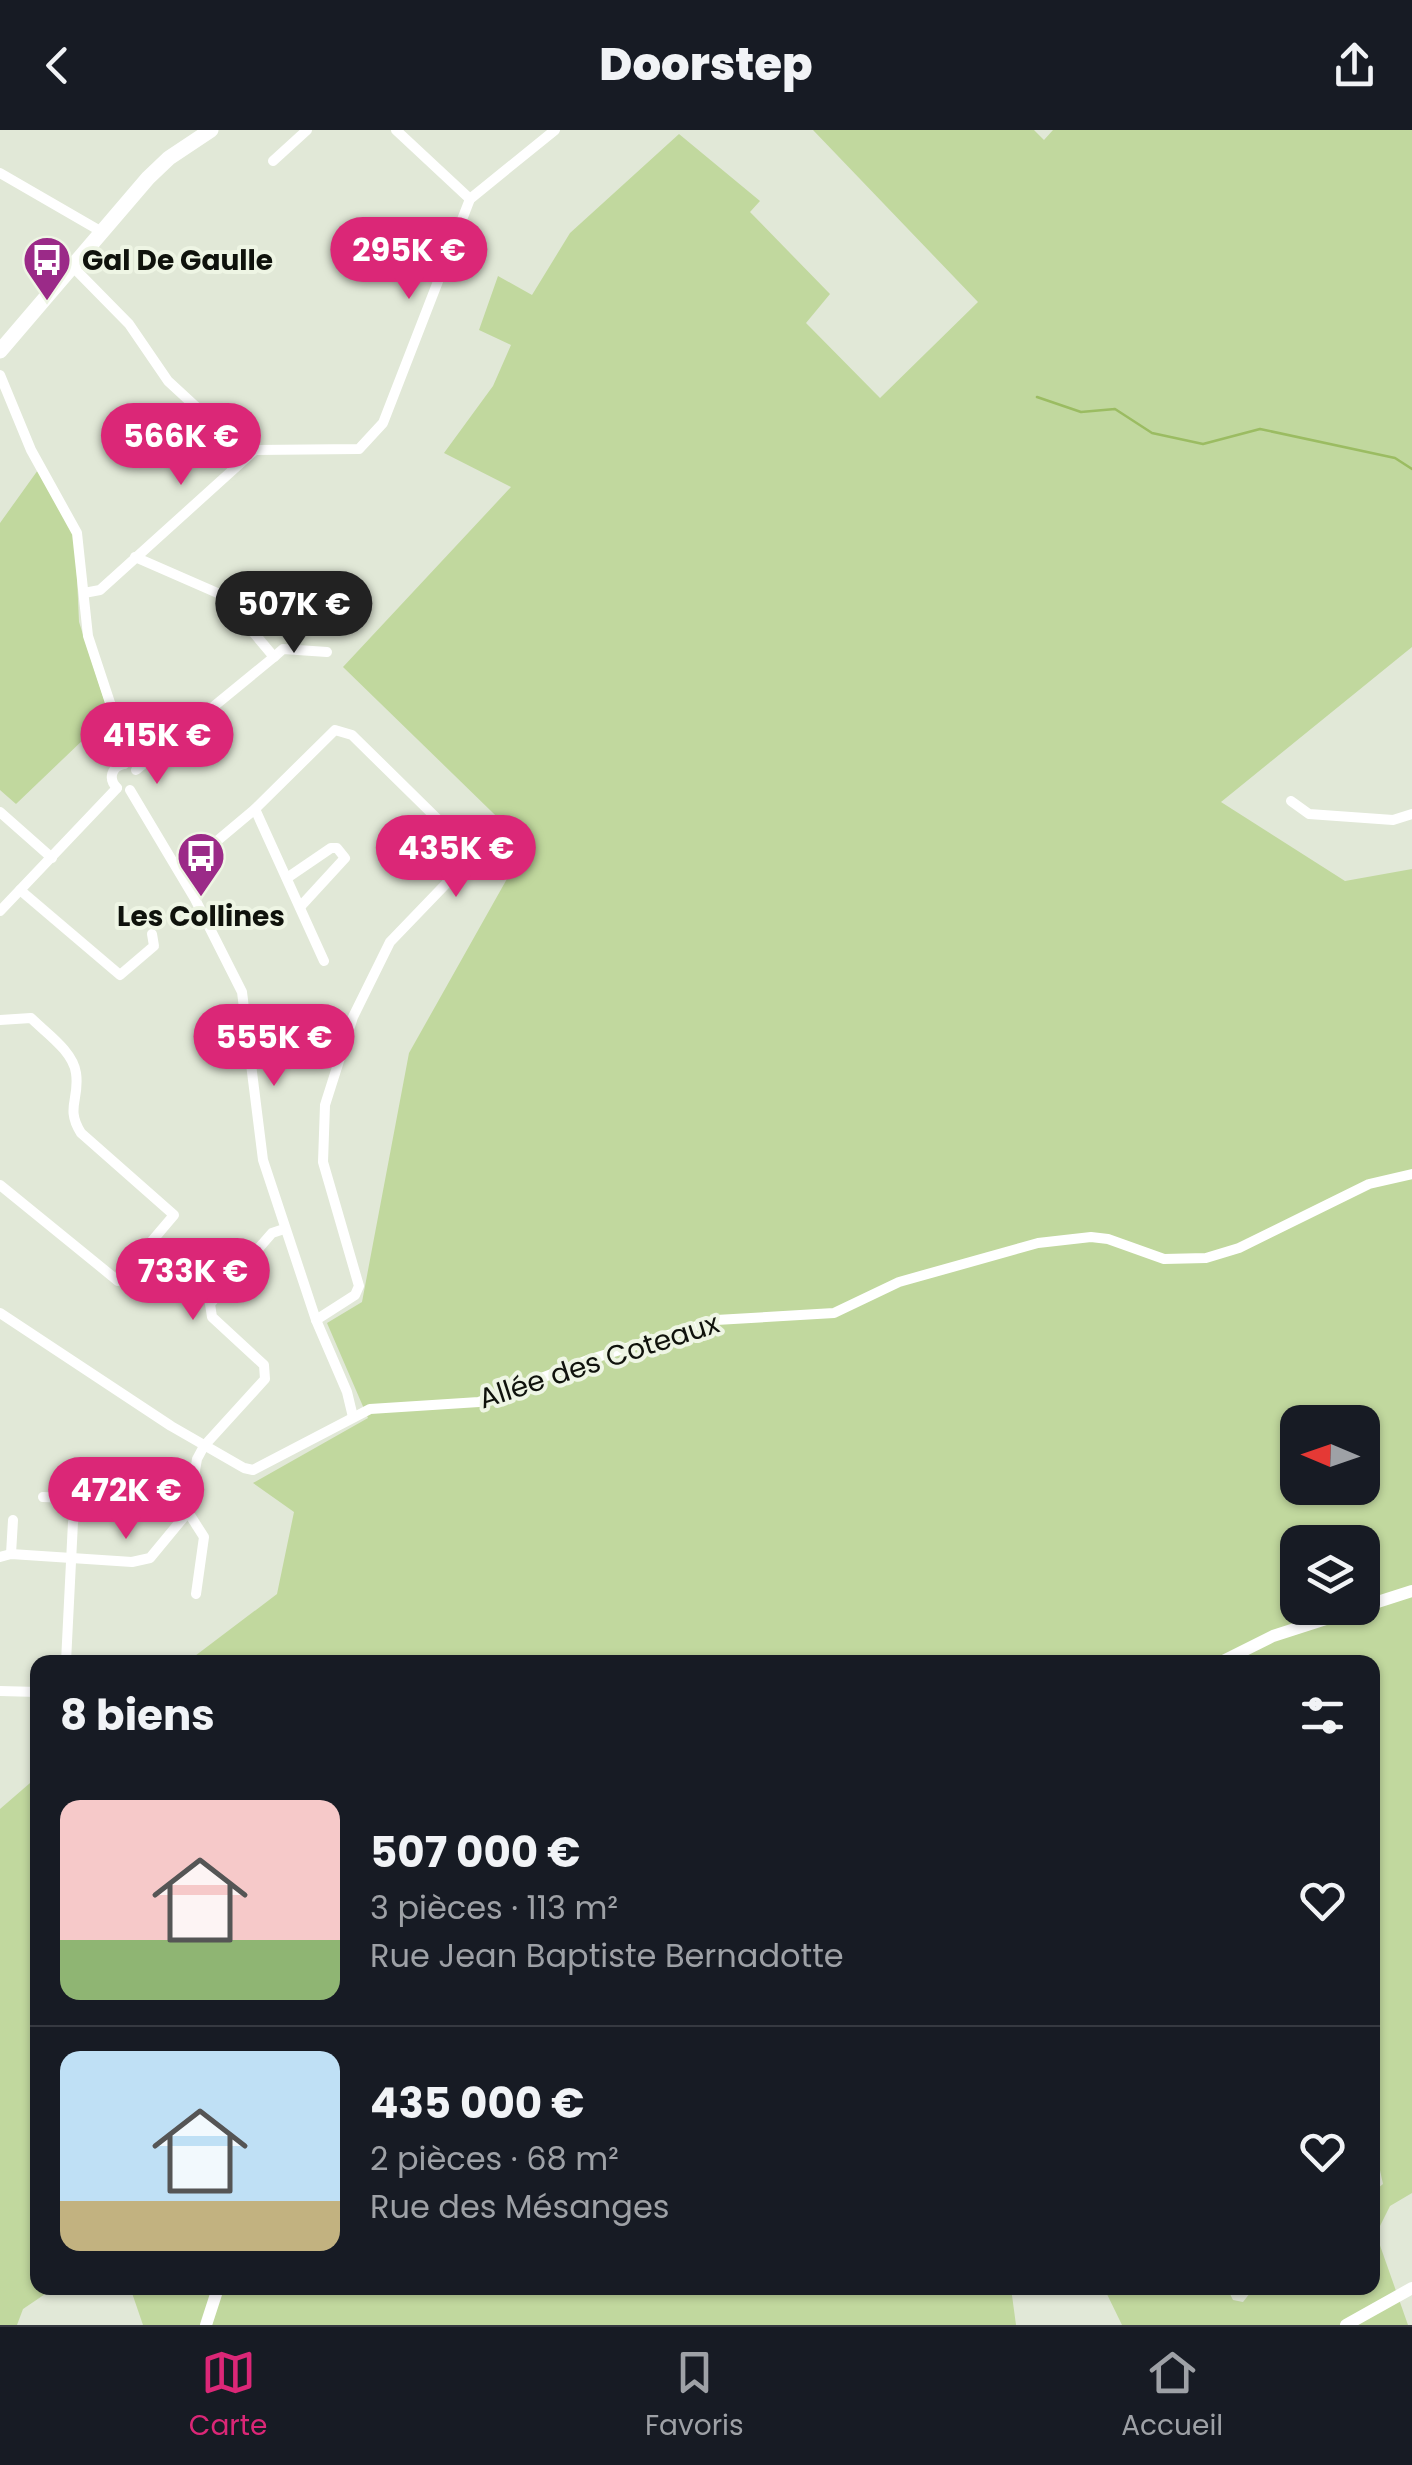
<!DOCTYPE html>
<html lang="fr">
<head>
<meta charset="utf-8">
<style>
	:root { --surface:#171b24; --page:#242831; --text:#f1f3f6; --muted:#9ea1a6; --line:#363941; --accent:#db2777 }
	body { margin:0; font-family:Poppins,sans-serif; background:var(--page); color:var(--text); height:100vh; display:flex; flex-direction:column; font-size:38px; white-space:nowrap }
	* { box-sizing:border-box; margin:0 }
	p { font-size:32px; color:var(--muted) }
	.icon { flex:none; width:55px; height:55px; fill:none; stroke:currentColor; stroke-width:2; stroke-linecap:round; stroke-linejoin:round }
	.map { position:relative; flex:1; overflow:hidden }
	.details { position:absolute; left:30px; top:1525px; width:1350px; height:640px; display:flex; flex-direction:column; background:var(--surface); border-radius:20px; box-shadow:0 2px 8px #0004 }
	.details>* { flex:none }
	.needle { width:65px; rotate:272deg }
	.tools { position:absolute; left:1280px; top:1275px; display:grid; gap:20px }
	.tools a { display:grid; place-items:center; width:100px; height:100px; border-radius:20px; background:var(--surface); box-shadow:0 2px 8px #0004; font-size:50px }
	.price { position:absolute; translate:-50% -85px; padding:0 22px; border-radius:35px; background:var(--accent); color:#fff; font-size:32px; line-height:65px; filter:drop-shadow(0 2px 5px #0008) }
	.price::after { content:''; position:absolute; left:50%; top:60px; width:30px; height:22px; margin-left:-15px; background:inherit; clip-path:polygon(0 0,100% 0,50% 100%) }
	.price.on { background:#222; color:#fff }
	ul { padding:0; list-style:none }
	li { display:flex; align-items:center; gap:30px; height:250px; padding:0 30px }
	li+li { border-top:2px solid var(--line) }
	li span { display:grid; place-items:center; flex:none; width:280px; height:200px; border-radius:20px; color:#555 }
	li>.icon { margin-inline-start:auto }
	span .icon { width:120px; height:120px; fill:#fffc; stroke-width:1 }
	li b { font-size:42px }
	h2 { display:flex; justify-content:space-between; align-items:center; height:120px; padding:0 30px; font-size:42px }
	header { display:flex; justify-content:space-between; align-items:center; height:130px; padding:0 30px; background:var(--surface); font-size:45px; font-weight:800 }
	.tab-bar { display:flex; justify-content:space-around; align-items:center; height:140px; border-top:2px solid var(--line); background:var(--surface); font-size:28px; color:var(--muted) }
	.tab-bar a { display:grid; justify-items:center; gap:5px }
	.tab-bar .on { color:var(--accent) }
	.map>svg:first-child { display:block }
	.green { fill:#c1d89e; fill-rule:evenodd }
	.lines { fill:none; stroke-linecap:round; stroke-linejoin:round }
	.stream { stroke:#9bbc62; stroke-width:2.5 }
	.minor { stroke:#fff; stroke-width:10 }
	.tertiary { stroke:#fff; stroke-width:12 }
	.secondary { stroke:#fff; stroke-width:15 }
	.labels { text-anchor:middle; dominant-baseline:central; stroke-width:8; stroke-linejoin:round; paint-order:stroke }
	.poi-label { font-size:28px; font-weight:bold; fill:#0f120c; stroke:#eef5e4; text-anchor:start }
	.street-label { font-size:28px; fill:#0f120c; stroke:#eef5e4 }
</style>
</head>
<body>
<header><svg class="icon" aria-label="back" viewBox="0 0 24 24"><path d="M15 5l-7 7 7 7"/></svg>Doorstep<svg class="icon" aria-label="share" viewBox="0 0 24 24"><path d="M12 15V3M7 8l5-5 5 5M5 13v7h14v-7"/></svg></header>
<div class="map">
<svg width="1412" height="2195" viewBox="0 0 1412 2195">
	<rect width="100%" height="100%" fill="#e1e8d7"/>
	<g class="green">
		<path d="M813 0H1034L1044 10 1053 0H1412V517L1221 672 1345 751 1412 739V2063L1390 2076 1376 2104 1408 2195H1122L1104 2158H1227L1233 2170 1243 2172 1254 2158H1372L1373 2062 1383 2054 1372 2004V1532H187L277 1464 294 1382 253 1353 368 1288 327 1193 362 1172 409 923 526 715 343 537 511 357 444 323 493 256 511 215 479 200 498 146 532 165 570 103 679 4 760 71 750 82 830 164 806 193 880 268 978 172ZM1298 1292H1362V1358H1298ZM1298 1412H1362V1478H1298Z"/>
		<path d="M38 340 75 403 79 492 109 585 16 674 0 660V393Z"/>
		<path d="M37 1647 38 2158H54L23 2179 17 2195H0V1679Z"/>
		<path d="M122 2158H1011L1016 2195H143L132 2163Z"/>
	</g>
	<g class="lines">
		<path class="stream" d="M1037 267 1081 282 1115 279 1152 303 1203 314 1260 299 1395 328 1412 339"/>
		<g class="minor">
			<path d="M396 0 470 69"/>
			<path d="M273 31 307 0"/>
			<path d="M0 43 102 102"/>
			<path d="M72 136 129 194 168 251 220 299 255 320"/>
			<path d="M0 245 31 320 77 403 88 506 122 609 124 634"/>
			<path d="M135 427 222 465 274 527 136 640"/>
			<path d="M84 463 100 460 255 320 359 319 383 293 470 69 555 0"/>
			<path d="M274 527 283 519 327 522"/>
			<path d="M117 658C108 649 111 637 124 634"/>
			<path d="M130 660 195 769 242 862 263 1030 316 1190 347 1262 353 1287"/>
			<path d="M1291 671 1309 684 1393 690 1412 684"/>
			<path d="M255 679 324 831"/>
			<path d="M0 682 52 728"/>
			<path d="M180 742 255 679 335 600 352 605 467 718 466 733 390 812 353 887 325 975 323 1032 359 1156 355 1165 316 1190"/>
			<path d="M287 748 331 718H337L345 728 300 777"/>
			<path d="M20 760 120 845 154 816 152 804"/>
			<path d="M0 781 117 658"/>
			<path d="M0 890 31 888C46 903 73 921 76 943 80 969 65 978 81 1003L174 1085 118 1151 0 1055"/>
			<path d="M0 1183 171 1296 244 1338 253 1340 370 1279 479 1272 588 1230 716 1190 834 1183 899 1152 1038 1113 1091 1107 1108 1109 1164 1129 1206 1128 1239 1118 1369 1054 1412 1044"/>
			<path d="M163 1364 188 1382 204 1407 196 1464"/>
			<path d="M43 1367 69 1368 78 1377"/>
			<path d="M11 1424 13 1390"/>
			<path d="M0 1427 11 1424 132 1432 150 1428 188 1382 197 1329 204 1316 265 1249 264 1235 212 1187 210 1174 272 1103 284 1099"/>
			<path d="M66 1532 73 1392 78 1377 90 1370 108 1373"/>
			<path d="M0 1561 38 1562"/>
		</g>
		<g class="tertiary">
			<path d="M1362 1477 1412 1461"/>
			<path d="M1221 1532 1273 1506 1360 1478"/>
			<path d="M206 2195 218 2158"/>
			<path d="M1346 2195 1412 2158"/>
		</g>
		<path class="secondary" d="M0 221 148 48 169 28 211 0"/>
	</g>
	<defs>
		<g id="bus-pin" transform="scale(2.5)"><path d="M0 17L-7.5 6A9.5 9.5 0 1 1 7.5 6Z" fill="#9b2a88" stroke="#eef5e4"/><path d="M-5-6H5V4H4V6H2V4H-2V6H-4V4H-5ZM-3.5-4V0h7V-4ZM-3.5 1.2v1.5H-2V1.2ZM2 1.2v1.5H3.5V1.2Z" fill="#fff"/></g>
	</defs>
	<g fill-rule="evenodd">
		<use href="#bus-pin" x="47" y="130"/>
		<use href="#bus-pin" x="201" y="726"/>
	</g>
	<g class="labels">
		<g class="poi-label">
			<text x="82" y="130">Gal De Gaulle</text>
			<text x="201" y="786" text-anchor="middle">Les Collines</text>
		</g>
		<g class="street-label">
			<text transform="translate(599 1231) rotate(-18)">Allée des Coteaux</text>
		</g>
	</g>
</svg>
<div class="tools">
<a><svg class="needle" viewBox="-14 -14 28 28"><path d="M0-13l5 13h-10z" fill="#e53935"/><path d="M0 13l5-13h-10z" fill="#9ea1a6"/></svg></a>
<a><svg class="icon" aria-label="layers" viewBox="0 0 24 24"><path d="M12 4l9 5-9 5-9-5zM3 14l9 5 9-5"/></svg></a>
</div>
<b class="price" style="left:409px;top:172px">295K €</b>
<b class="price" style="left:181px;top:358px">566K €</b>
<b class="price on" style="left:294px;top:526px">507K €</b>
<b class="price" style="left:157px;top:657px">415K €</b>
<b class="price" style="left:456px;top:770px">435K €</b>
<b class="price" style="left:274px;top:959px">555K €</b>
<b class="price" style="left:193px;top:1193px">733K €</b>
<b class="price" style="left:126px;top:1412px">472K €</b>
<section class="details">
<h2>8 biens<svg class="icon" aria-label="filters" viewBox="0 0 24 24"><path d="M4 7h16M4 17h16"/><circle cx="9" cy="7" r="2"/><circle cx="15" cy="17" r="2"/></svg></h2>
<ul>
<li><span style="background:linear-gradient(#f6c9c9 70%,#8fb573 0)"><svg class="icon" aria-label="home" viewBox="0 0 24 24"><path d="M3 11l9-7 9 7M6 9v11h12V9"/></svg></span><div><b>507 000 €</b><p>3 pièces · 113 m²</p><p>Rue Jean Baptiste Bernadotte</p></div><svg class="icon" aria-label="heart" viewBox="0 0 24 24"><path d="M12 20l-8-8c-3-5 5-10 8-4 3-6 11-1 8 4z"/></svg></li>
<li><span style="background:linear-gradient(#bfe0f5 75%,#c2b280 0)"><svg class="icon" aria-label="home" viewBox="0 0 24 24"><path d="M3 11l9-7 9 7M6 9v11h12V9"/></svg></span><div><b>435 000 €</b><p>2 pièces · 68 m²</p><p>Rue des Mésanges</p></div><svg class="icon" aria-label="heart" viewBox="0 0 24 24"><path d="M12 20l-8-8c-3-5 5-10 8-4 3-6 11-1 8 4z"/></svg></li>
</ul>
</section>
</div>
<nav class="tab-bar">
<a class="on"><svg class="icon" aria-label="map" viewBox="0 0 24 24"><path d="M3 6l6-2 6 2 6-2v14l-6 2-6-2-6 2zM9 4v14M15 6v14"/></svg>Carte</a>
<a><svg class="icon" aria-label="saved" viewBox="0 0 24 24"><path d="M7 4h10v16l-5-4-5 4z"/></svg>Favoris</a>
<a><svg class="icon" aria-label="home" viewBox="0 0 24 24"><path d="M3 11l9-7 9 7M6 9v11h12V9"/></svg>Accueil</a>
</nav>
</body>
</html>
